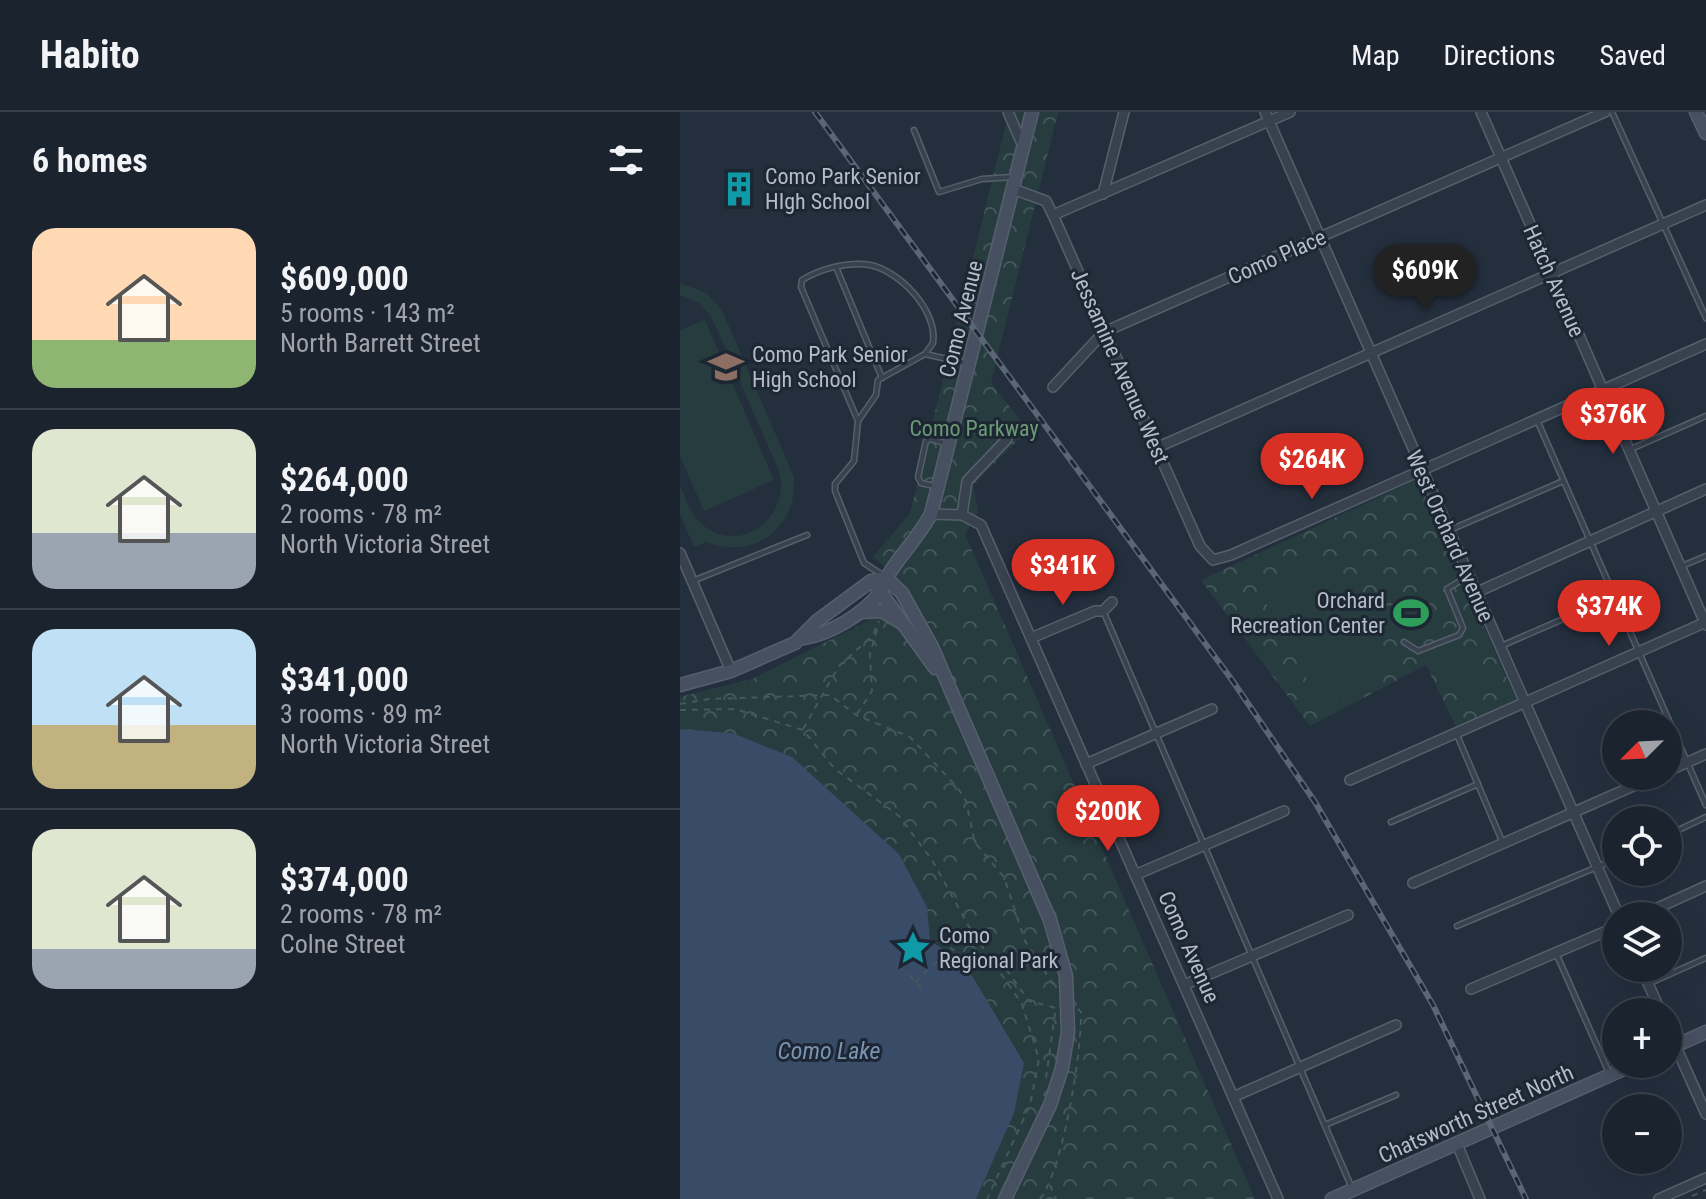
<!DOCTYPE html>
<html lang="en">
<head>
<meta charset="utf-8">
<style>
	:root { --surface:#1b232e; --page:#282f3a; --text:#f1f3f6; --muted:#a0a4aa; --line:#39404a; --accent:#d93025 }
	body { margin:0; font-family:"Roboto Condensed",sans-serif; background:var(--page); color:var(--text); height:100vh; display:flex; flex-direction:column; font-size:30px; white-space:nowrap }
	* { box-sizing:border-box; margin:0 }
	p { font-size:26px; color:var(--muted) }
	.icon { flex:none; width:44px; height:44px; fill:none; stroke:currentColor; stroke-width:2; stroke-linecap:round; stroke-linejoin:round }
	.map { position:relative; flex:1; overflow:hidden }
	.drawer { display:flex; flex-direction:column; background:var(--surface); width:680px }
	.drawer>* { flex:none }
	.needle { width:52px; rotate:246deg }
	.fabs { position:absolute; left:922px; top:598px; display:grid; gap:16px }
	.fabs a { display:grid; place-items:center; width:80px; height:80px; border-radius:50%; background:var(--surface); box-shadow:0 8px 32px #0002,0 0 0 2px var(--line); font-size:40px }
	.price { position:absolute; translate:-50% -68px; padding:0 18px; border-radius:28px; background:var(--accent); color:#fff; font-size:26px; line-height:52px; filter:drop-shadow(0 2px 4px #0008) }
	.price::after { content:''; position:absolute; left:50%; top:48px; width:24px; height:18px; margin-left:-12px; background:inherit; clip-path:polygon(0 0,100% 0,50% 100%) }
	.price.current { background:#222; color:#fff }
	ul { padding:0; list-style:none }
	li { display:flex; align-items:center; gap:24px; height:200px; padding:0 32px }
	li+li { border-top:2px solid var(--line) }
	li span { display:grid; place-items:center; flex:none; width:224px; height:160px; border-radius:24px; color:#555 }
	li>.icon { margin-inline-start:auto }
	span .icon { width:96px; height:96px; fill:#fffc; stroke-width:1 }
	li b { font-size:34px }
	h2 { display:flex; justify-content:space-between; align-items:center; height:96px; padding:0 32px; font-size:34px }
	header { display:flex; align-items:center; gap:48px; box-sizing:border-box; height:112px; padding:0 40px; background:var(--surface); border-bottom:2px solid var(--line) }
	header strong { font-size:38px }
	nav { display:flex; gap:44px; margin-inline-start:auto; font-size:28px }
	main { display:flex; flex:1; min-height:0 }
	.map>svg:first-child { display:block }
	.park { fill:url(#park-crowns) }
	.garden { fill:#263c3f }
	.water { fill:#394c67 }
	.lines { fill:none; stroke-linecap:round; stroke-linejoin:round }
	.lane-casing { stroke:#565f6c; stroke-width:7 }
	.street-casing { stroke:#565f6c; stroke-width:12 }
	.secondary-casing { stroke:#565f6c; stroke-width:15 }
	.path { stroke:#44595c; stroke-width:2; stroke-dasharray:6 6; stroke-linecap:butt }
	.lane { stroke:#38414e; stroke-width:4 }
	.street { stroke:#38414e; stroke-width:9 }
	.secondary { stroke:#465061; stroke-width:12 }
	.rail-casing { stroke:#5a6575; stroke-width:6 }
	.rail { stroke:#1d2633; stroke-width:3; stroke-dasharray:9; stroke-linecap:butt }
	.labels { text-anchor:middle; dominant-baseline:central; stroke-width:6; stroke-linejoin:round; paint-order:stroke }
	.poi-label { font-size:22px; fill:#b4bcc9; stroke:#1d2633; text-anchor:start }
	.street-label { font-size:22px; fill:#b4bcc9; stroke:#1d2633 }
	.park-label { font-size:22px; fill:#6b9a76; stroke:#1d2633 }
	.water-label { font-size:24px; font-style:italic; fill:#7c92b1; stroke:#1d2633 }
</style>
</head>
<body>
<header>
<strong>Habito</strong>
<nav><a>Map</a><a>Directions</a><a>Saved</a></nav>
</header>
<main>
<section class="drawer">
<h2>6 homes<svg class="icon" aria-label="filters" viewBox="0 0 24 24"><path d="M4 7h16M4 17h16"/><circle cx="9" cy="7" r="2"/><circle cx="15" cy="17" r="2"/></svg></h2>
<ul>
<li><span style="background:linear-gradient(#ffd9b3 70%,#8fb573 0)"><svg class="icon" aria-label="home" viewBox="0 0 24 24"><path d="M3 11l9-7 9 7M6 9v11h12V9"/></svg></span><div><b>$609,000</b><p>5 rooms · 143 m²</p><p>North Barrett Street</p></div></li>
<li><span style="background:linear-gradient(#dfe7d0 65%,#9aa5b1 0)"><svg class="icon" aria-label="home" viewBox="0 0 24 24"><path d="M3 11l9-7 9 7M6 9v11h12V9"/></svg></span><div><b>$264,000</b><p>2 rooms · 78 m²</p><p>North Victoria Street</p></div></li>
<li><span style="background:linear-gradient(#bfe0f5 60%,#c2b280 0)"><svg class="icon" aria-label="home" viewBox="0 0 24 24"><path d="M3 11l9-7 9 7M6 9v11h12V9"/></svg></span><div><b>$341,000</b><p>3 rooms · 89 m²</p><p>North Victoria Street</p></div></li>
<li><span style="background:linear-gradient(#dfe7d0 75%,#9aa5b1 0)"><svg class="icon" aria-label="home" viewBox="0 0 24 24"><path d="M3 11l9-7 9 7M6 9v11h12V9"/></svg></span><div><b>$374,000</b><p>2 rooms · 78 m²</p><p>Colne Street</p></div></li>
</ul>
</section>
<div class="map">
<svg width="1026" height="1087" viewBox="0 0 1026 1087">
	<defs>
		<pattern id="park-crowns" width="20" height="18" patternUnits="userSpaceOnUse" patternTransform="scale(2)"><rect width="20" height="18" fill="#263c3f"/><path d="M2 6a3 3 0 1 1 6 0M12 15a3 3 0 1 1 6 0" fill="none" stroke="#435659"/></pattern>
	</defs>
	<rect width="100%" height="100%" fill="#242f3e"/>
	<g class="park">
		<path d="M329 0H378L311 271 348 318 293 373 298 400 285 422 575 1087H0V585L72 567 184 511 229 477 193 445 230 401Z"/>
		<path d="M738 367 837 589 777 617 746 553 630 614 521 468Z"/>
	</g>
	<g class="garden">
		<path d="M0 171 26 181 42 198 114 365C118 416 74 449 26 430L14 435 0 402V373C5 384 9 398 17 407 53 449 113 407 99 359L31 204 19 191 0 183Z"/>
		<path d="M25 208 94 368 24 399 0 344V218Z"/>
		<path d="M651 442 712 557 642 595 580 480Z"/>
		<path d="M795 533 802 549 768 564 761 548Z"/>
		<path d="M805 554 812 570 777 585 770 569Z"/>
	</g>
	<path class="water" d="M0 617 52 621 112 645 219 742 247 795 250 829 284 850 344 951 334 1001 296 1087H0Z"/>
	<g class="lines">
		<g class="lane-casing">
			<g id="lane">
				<path d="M932 0 1026 206"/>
				<path d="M234 18 259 80 302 67 333 65"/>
				<path d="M156 155 202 266"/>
				<path d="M245 242 253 231C258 199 220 159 190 153 168 149 140 157 122 168L121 175 178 309 196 283 198 268 245 242 285 251"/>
				<path d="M857 308 1026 693"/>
				<path d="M178 309 174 349 155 372V379L184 451 204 464"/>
				<path d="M951 337 1026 304"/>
				<path d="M254 374 241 371 238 365 246 329 251 327 267 332"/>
				<path d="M770 418 881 370"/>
				<path d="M1002 454 1026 444"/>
				<path d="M15 468 127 423"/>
				<path d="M424 501 671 1074"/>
				<path d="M724 530 738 539 779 523 783 516 767 477 788 464"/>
				<path d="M821 534 934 485"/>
				<path d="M777 623 822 729"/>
				<path d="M711 710 798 672"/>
				<path d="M988 723 1026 705"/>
				<path d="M777 814 936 747"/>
				<path d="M876 841 929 961"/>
				<path d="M970 871 1026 846"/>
				<path d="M645 1013 716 983"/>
			</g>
		</g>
		<g class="street-casing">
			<g id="street">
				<path d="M328 0 343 34"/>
				<path d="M585 0 939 804"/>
				<path d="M801 0 1026 513"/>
				<path d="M333 77 366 89 373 103 520 434 533 448 551 443 1026 232"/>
				<path d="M423 82 444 0"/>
				<path d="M373 103 610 0"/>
				<path d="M373 275 424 220 925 0"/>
				<path d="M476 336 1026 93"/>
				<path d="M251 402 282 403 301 413 598 1087"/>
				<path d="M282 403 287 369 327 327"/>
				<path d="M0 441 51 559"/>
				<path d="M795 481 1026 377"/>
				<path d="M351 526 415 499H423L432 490"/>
				<path d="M406 652 532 597"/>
				<path d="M988 659 1026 642"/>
				<path d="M670 668 1026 510"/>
				<path d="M455 763 604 699"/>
				<path d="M733 771 976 664"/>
				<path d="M960 804 1026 774"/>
				<path d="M961 856 981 900"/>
				<path d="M504 873 668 803"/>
				<path d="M791 877 936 815"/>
				<path d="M988 917 1026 1002"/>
				<path d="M553 985 716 913"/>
				<path d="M777 1032 800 1087"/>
				<path d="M979 1087 1026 1066"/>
			</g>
		</g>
		<g class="secondary-casing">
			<g id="secondary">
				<path d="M1016 0 1026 21"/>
				<path d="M206 466 222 481 252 535 370 808 386 864 388 920 382 956 370 993 325 1087"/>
				<path d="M196 474 255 556"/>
				<path d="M180 500 202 499 222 511"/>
				<path d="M124 526C150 522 182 503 199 482 204 477 203 470 207 465 220 443 238 426 251 402L352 0"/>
				<path d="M0 573 51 559 115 531 137 509 191 469 206 466"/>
				<path d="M988 937 1026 920"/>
				<path d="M652 1087 955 952"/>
			</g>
		</g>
		<g class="path">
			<path d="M0 592 29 587 150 583 176 603 230 625 277 675 286 689 295 731 324 765 345 829 375 875"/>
			<path d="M0 598 55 597 123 618 155 657 219 704 252 748 292 820 342 892 359 947 350 993 307 1087"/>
			<path d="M177 602 192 579 190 542 198 515"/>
			<path d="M123 617 159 554 193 523 199 509"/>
			<path d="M229 863 241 876"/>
			<path d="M235 870 271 836 295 855 308 854 318 846 349 889 376 896"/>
			<path d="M366 966 375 901"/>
			<path d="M370 1073 376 1087"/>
			<path d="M1012 1084 1026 1078"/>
			<path d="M360 1087C383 1058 402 939 401 900L398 897"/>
		</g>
		<use href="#lane" class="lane"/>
		<use href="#street" class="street"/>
		<use href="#secondary" class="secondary"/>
		<g class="rail-casing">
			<path id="rail" d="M135 0 552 568 635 690 753 893 846 1087"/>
		</g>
		<use href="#rail" class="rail"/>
	</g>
	<defs>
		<g id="building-bare" transform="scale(2.76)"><path d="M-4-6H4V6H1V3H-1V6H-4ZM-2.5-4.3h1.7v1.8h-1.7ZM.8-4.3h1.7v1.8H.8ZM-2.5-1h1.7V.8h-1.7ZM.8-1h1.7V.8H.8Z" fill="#0f9aa8" stroke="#1d2633" stroke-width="2.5" paint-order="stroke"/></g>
		<g id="school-bare" transform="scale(2.76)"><path d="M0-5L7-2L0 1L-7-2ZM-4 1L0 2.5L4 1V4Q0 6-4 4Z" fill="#8d6e63" stroke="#1d2633" stroke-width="2.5" paint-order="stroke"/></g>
		<g id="stadium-bare" transform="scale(2.76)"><path d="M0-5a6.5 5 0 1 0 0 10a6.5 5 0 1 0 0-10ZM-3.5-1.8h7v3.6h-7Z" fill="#2e9e5b" stroke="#1d2633" stroke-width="2.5" paint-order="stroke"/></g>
		<g id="sight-bare" transform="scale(2.76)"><path d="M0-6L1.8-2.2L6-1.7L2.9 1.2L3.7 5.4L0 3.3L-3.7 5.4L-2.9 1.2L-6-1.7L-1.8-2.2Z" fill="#0f9aa8" stroke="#1d2633" stroke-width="2.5" paint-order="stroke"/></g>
	</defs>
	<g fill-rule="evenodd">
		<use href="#building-bare" x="59" y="77"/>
		<use href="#school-bare" x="46" y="255"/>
		<use href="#stadium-bare" x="731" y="501"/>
		<use href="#sight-bare" x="233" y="836"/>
	</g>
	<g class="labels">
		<g class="poi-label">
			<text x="85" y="64">Como Park Senior<tspan x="85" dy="25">HIgh School</tspan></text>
			<text x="72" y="242">Como Park Senior<tspan x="72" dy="25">High School</tspan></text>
			<text x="705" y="488" text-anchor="end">Orchard<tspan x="705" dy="25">Recreation Center</tspan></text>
			<text x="259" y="823">Como<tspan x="259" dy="25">Regional Park</tspan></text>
		</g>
		<g class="street-label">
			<text transform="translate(597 145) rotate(-24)">Como Place</text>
			<text transform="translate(874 169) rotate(66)">Hatch Avenue</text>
			<text transform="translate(281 207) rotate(-76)">Como Avenue</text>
			<text transform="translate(440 254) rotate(66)">Jessamine Avenue West</text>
			<text transform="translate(770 424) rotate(66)">West Orchard Avenue</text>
			<text transform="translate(509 835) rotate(66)">Como Avenue</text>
			<text transform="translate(796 1002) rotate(-24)">Chatsworth Street North</text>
		</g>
		<g class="park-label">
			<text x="294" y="316">Como Parkway</text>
		</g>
		<g class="water-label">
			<text x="149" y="939">Como Lake</text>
		</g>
	</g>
</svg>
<div class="fabs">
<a><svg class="needle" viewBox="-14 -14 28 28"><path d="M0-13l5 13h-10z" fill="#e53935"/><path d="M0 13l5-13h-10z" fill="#a0a4aa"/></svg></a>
<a><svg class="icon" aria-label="locate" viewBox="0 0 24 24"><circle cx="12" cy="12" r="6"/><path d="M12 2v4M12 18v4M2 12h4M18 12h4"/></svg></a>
<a><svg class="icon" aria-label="layers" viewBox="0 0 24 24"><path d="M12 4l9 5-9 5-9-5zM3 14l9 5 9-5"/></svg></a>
<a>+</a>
<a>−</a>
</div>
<b class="price current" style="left:745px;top:200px">$609K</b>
<b class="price" style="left:933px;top:344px">$376K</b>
<b class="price" style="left:632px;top:389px">$264K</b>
<b class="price" style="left:383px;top:495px">$341K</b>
<b class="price" style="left:929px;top:536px">$374K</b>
<b class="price" style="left:428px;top:741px">$200K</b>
</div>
</main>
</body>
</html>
